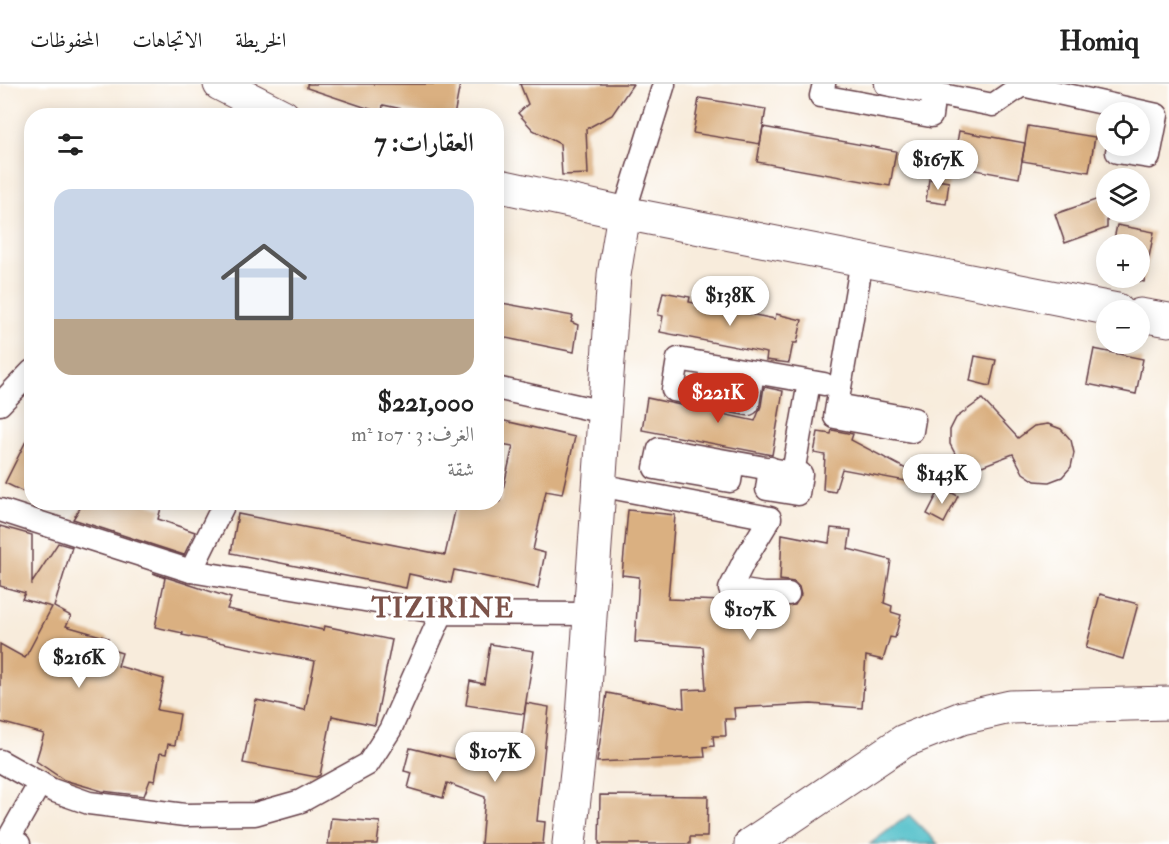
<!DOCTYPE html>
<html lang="ar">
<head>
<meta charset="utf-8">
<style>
	:root { --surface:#fff; --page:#f2f2f2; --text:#222; --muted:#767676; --line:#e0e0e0; --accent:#c8321e }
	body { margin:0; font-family:"IM FELL Double Pica",Amiri,serif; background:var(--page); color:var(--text); direction:rtl; height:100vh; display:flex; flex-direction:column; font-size:22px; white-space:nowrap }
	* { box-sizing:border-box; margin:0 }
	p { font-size:20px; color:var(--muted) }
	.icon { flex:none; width:33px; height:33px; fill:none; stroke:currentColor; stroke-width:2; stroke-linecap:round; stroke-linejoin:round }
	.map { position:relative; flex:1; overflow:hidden; direction:ltr }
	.drawer { position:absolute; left:24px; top:24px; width:480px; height:402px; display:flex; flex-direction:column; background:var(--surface); border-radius:24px; box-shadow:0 3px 15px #0003; direction:rtl }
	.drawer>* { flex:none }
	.fabs { position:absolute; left:1096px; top:18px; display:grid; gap:12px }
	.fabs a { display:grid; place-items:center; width:54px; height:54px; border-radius:50%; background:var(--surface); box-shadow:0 3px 15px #0003; font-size:30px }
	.price { position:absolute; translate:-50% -51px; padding:0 14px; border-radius:21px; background:#fff; color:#222; font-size:20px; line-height:39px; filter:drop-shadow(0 2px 3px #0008) }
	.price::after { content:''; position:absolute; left:50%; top:36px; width:18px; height:14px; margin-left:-9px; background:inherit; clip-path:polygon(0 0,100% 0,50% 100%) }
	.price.active { background:var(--accent); color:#fff }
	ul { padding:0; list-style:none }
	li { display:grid; align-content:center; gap:12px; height:318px; padding:0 30px }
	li+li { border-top:2px solid var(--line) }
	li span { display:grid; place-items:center; height:186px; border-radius:18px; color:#555 }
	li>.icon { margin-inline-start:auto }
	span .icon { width:108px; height:108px; fill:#fffc; stroke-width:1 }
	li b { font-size:26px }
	h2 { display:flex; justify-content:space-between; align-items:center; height:72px; padding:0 30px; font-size:26px }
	header { display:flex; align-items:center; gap:36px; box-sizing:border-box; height:84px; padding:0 30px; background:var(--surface); border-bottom:2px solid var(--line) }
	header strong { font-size:28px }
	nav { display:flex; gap:33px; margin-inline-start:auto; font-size:21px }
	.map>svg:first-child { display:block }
	.water { fill:#51bfc9; stroke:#4e6f7a; stroke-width:1.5 }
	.building { fill:#dab081 }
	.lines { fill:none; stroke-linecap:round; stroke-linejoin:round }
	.minor-casing { stroke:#643e46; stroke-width:25 }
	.primary-casing { stroke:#643e46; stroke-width:35 }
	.minor { stroke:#fff; stroke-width:22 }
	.primary { stroke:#fff; stroke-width:33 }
	.labels { text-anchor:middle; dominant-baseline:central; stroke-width:6; stroke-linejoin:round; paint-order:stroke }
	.district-label { font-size:26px; font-weight:bold; letter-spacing:1.5px; fill:#7c5249; stroke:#fff }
</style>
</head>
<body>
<header>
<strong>Homiq</strong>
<nav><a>الخريطة</a><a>الاتجاهات</a><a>المحفوظات</a></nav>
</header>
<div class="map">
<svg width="1169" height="760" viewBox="0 0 1169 760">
	<rect width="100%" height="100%" fill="#fff"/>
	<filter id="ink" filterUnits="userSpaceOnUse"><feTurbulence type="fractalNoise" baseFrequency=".0167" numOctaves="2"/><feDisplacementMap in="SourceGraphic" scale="12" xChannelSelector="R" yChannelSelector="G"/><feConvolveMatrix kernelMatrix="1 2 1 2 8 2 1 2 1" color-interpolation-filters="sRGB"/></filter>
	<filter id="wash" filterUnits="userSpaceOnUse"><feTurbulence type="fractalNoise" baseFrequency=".008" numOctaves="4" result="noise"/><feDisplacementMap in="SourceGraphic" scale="24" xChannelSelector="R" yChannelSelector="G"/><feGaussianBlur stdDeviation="1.35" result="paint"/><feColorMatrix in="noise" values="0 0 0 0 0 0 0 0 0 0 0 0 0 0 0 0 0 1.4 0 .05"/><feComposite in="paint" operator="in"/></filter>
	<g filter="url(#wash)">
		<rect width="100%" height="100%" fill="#f8ecdc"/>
		<path class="water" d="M909 731 938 760H870Z"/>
		<g id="blocks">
			<g class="building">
				<path d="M307 0H460L454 32H435L383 21 382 29 307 4Z"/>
				<path d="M520 0H633L612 31 586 45 588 90 562 91 560 60 533 46 518 29 528 20Z"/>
				<path d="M699 14 766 25 760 60 693 49Z"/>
				<path d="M1028 42 1095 53 1089 88 1022 77Z"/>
				<path d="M763 43 896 67 890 102 757 78Z"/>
				<path d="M959 47 1025 59 1019 94 953 82Z"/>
				<path d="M929 95 949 98 946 120 926 117Z"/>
				<path d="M1107 112V144L1065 159 1055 130Z"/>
				<path d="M1117 141 1154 148 1144 198 1121 194H1140V160H1113Z"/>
				<path d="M663 208 690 213 689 218 775 235 776 230 802 236 797 259H793L789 279 766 276 767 269 660 248 663 232 658 231Z"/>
				<path d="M496 218 573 232 571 238 578 241 574 268 496 252Z"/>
				<path d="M1094 265 1143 275 1136 310 1087 300Z"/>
				<path d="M975 272 996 276 990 302 970 297Z"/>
				<path d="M764 303 783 307 772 371 642 346 647 314 755 337 761 322Z"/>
				<path d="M982 315 1018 354 1034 342 1048 340 1061 345 1071 356 1074 369 1071 383 1062 393 1049 398 1035 397 1023 389 1013 370 982 382 960 379 950 360V346L956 334Z"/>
				<path d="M496 335 575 353 562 410 546 407 533 466 545 469 538 504 454 486 451 499 409 490 406 504 231 469 238 430 445 471 457 418H500L513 362 496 359Z"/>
				<path d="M32 345V412L5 399Z"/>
				<path d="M832 346 853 350 851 356 929 397 927 401 842 385 835 408 823 406 825 371 814 369 818 348 831 350Z"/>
				<path d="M941 403 958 412 944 439 927 430Z"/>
				<path d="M84 418H143L161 424 158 435 195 448 184 471 73 435Z"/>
				<path d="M628 426 675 431 668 515 724 517 763 524 795 521 801 511 799 503 794 498 780 496 782 450 829 459 831 444 851 446 848 465 891 476 884 519 892 522 891 528 901 531 895 554 890 553 883 576 866 572 862 624 811 620 734 624 735 635H725L726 652H713L714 662 704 663 705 673 597 678 607 609 684 624 683 606 706 605 703 563 635 558 639 493 622 491Z"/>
				<path d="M0 442 32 451V499L58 459 72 463 54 523 71 532 66 542 108 554 105 564 122 569 118 582 164 595 157 626 180 630 175 661 168 660 166 670 160 669 155 697 150 696 144 712 102 707 64 696 36 677 44 650 0 638V560L25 574 52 523 22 515 25 509 0 502Z"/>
				<path d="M153 489 231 514 227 525 323 546 324 542 392 556 375 641 332 632 320 691 316 693 243 679 256 616 305 626 315 577 182 551 183 549 155 543 165 494Z"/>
				<path d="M1100 510 1138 520 1123 575 1086 564Z"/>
				<path d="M490 560 534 567 524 630 466 621 470 597 484 600Z"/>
				<path d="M526 619 549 623 537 737 545 738 543 760H481L485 713 447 699 443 714 408 704 412 689 404 687 410 664 488 683 489 669 519 672Z"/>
				<path d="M600 711 708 712 707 753H690V760H599Z"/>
				<path d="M331 734 380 738 377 760H328Z"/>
			</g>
		</g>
	</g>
	<g filter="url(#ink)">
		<use href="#blocks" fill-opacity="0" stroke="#643e46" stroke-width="1.5"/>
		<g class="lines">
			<g class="minor-casing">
				<g id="minor">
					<path d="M824 0 821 12 931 32 934 9"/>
					<path d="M886 0 993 21 1022 1 1157 31 1149 73 1117 68 1119 62"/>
					<path d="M624 129 664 0"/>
					<path d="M753 288 748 320 673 306 678 275 824 300"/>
					<path d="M496 304 604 328"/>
					<path d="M0 320 32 287"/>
					<path d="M837 321 835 333 912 347 914 335 837 321 862 176"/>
					<path d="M733 378 730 397 655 384 659 365 793 389 809 298"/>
					<path d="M770 384 767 405 798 410 801 390 793 389"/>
					<path d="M599 401 770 434 744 477 730 505 763 510H788"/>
					<path d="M0 426 191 487 442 529"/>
					<path d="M191 487 225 418"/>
					<path d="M0 677 52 706 89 719 185 731 255 730 301 717 368 680 390 646 442 529 589 530"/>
					<path d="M19 760 9 754 40 699"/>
				</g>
			</g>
			<g class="primary-casing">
				<g id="primary">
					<path d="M220 0 283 32"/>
					<path d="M496 101 624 129 1117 226"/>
					<path d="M1140 231 1169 236"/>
					<path d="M569 760 583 633 614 191 624 129"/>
					<path d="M751 760 904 657 962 634 1010 623 1169 619"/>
				</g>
			</g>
			<use href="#minor" class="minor"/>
			<use href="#primary" class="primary"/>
		</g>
	</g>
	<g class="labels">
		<g class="district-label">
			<text x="443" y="525">TIZIRINE</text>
		</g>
	</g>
</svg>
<div class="fabs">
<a><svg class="icon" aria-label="locate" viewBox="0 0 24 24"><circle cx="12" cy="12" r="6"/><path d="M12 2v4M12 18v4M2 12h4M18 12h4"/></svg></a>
<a><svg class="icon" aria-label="layers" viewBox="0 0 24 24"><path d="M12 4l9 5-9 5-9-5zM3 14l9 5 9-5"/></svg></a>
<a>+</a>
<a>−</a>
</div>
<b class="price" style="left:938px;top:107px">$167K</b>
<b class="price" style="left:730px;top:243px">$138K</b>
<b class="price active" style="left:718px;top:340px">$221K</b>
<b class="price" style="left:942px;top:421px">$143K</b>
<b class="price" style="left:750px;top:557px">$107K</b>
<b class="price" style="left:79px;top:605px">$216K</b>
<b class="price" style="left:495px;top:699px">$107K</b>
<section class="drawer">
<h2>العقارات: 7<svg class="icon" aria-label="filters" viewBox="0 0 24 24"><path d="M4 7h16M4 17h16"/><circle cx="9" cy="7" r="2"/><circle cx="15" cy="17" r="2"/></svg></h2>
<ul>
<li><span style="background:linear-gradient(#c9d6e8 70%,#b9a48a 0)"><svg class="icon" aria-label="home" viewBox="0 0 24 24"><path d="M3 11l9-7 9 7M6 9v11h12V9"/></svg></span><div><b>$221,000</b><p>الغرف: 3 · 107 m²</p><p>شقة</p></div></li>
</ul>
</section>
</div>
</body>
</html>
